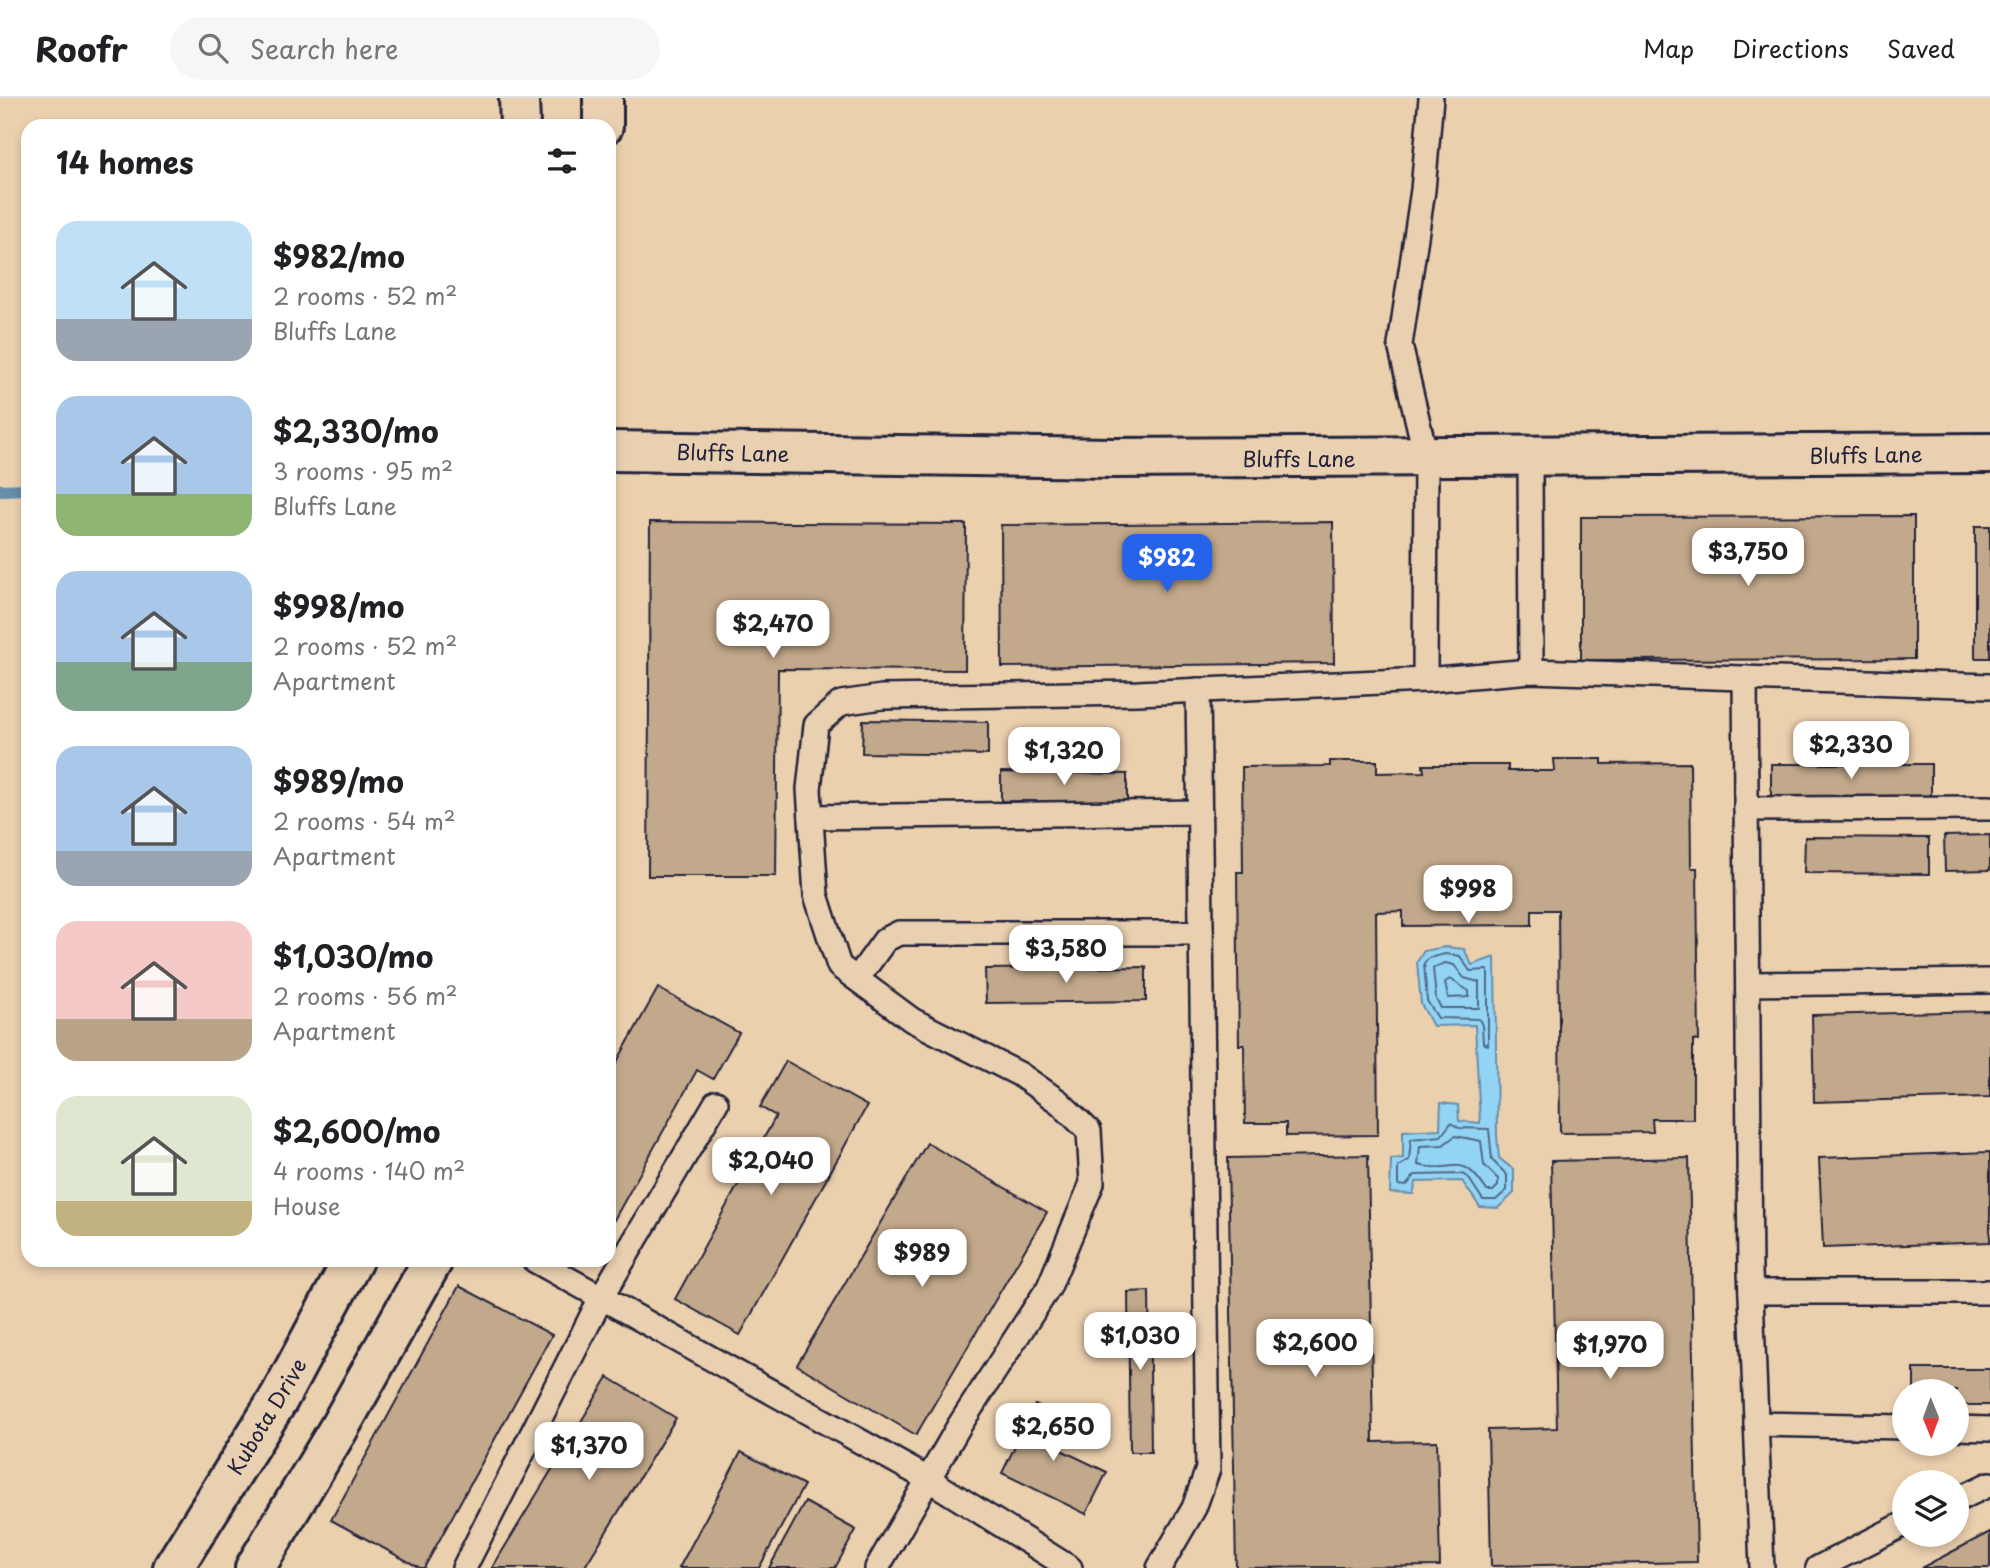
<!DOCTYPE html>
<html lang="en">
<head>
<meta charset="utf-8">
<style>
	:root { --surface:#fff; --page:#f6f6f6; --text:#202124; --muted:#757577; --line:#e0e0e0; --accent:#2563eb }
	body { margin:0; font-family:"Playpen Sans",sans-serif; background:var(--page); color:var(--text); height:100vh; display:flex; flex-direction:column; font-size:26px; white-space:nowrap }
	* { box-sizing:border-box; margin:0 }
	p { font-size:23px; color:var(--muted) }
	.icon { flex:none; width:38px; height:38px; fill:none; stroke:currentColor; stroke-width:2; stroke-linecap:round; stroke-linejoin:round }
	.map { position:relative; flex:1; overflow:hidden }
	.sheet { position:absolute; left:21px; top:21px; width:595px; height:1148px; display:flex; flex-direction:column; background:var(--surface); border-radius:21px; box-shadow:0 4px 10px #0003 }
	.sheet>* { flex:none }
	.needle { width:46px; rotate:179deg }
	.buttons { position:absolute; left:1892px; top:1281px; display:grid; gap:14px }
	.buttons a { display:grid; place-items:center; width:77px; height:77px; border-radius:50%; background:var(--surface); box-shadow:0 4px 10px #0003; font-size:35px }
	.price { position:absolute; translate:-50% -60px; padding:0 16px; border-radius:14px; background:#fff; color:#222; font-size:23px; line-height:46px; filter:drop-shadow(0 2px 4px #0008) }
	.price::after { content:''; position:absolute; left:50%; top:42px; width:21px; height:16px; margin-left:-10px; background:inherit; clip-path:polygon(0 0,100% 0,50% 100%) }
	.price.on { background:var(--accent); color:#fff }
	ul { padding:0; list-style:none }
	li { display:flex; align-items:center; gap:21px; height:175px; padding:0 35px }
	li span { display:grid; place-items:center; flex:none; width:196px; height:140px; border-radius:21px; color:#555 }
	li>.icon { margin-inline-start:auto }
	span .icon { width:84px; height:84px; fill:#fffc; stroke-width:1 }
	li b { font-size:30px }
	h2 { display:flex; justify-content:space-between; align-items:center; height:84px; padding:0 35px; font-size:30px }
	header { display:flex; align-items:center; gap:42px; box-sizing:border-box; height:98px; padding:0 35px; background:var(--surface); border-bottom:2px solid var(--line) }
	header strong { font-size:33px }
	nav { display:flex; gap:38px; margin-inline-start:auto; font-size:24px }
	.search { width:490px; height:63px; background:var(--page); display:flex; align-items:center; gap:18px; box-sizing:border-box; padding:0 24px; border-radius:38px; color:var(--muted); font-size:26px }
	.map>svg:first-child { display:block }
	.water { fill:#93d4f5; stroke:#668dab; stroke-width:2 }
	.lines { fill:none; stroke-linecap:round; stroke-linejoin:round }
	.shore { stroke:#4f6985; stroke-width:2 }
	.stream { stroke:#668dab; stroke-width:12 }
	.building { fill:#c3a98b; stroke:#22223b; stroke-width:2 }
	.lane-casing { stroke:#22223b; stroke-width:28 }
	.street-casing { stroke:#22223b; stroke-width:44 }
	.secondary-casing { stroke:#22223b; stroke-width:44 }
	.lane { stroke:#e9d0b1; stroke-width:23 }
	.street { stroke:#e9d0b1; stroke-width:38 }
	.secondary { stroke:#e9d0b1; stroke-width:38 }
	.labels { text-anchor:middle; dominant-baseline:central; stroke-width:5; stroke-linejoin:round; paint-order:stroke }
	.street-label { font-size:21px; fill:#22223b; stroke:#e9d0b1 }
</style>
</head>
<body>
<header>
<strong>Roofr</strong>
<div class="search"><svg class="icon" aria-label="search" viewBox="0 0 24 24"><circle cx="10" cy="10" r="6"/><path d="M15 15l6 6"/></svg>Search here</div>
<nav><a>Map</a><a>Directions</a><a>Saved</a></nav>
</header>
<div class="map">
<svg width="1990" height="1470" viewBox="0 0 1990 1470">
	<rect width="100%" height="100%" fill="#ebd0ae"/>
	<filter id="ink" filterUnits="userSpaceOnUse"><feTurbulence type="fractalNoise" baseFrequency=".0143" numOctaves="2"/><feDisplacementMap in="SourceGraphic" scale="14" xChannelSelector="R" yChannelSelector="G"/><feConvolveMatrix kernelMatrix="1 2 1 2 8 2 1 2 1" color-interpolation-filters="sRGB"/></filter>
	<g filter="url(#ink)">
		<path class="water" d="M1445 849 1464 851 1472 867 1495 859 1497 1038 1499 1060 1514 1072V1095L1498 1110 1480 1109 1462 1083 1416 1084 1413 1096 1390 1095 1391 1061 1403 1060V1033L1440 1031 1441 1005 1458 1007 1459 1023 1480 1025 1475 927 1433 928 1421 906 1417 864 1424 853Z"/>
		<g class="lines">
			<g class="shore">
				<path d="M1445 856 1460 858 1470 873 1488 872V947L1483 945 1482 927 1479 921 1438 920 1427 903 1424 865 1429 860Z"/>
				<path d="M1445 865 1454 867 1464 880 1479 884V910H1441L1436 901 1433 870Z"/>
				<path d="M1450 881 1469 893V899L1448 900 1445 884Z"/>
				<path d="M1451 1025 1459 1030 1489 1031 1492 1062 1507 1077V1092L1496 1102H1483L1468 1079 1462 1076 1415 1077 1406 1088 1398 1087V1069L1409 1062 1411 1041 1441 1038Z"/>
				<path d="M1455 1038 1481 1043 1484 1067 1498 1081V1088L1493 1093H1487C1459 1050 1456 1077 1418 1067L1420 1048 1443 1047Z"/>
			</g>
			<path class="stream" d="M0 392 28 391"/>
		</g>
		<g class="building">
			<path d="M1914 418V561L1581 562V419Z"/>
			<path d="M650 424 966 426 965 572 778 571 776 778H648Z"/>
			<path d="M1333 424 1334 565 1002 569 1001 427Z"/>
			<rect x="1975" y="428" width="15" height="132"/>
			<path d="M863 622 988 624V657L862 655Z"/>
			<path d="M1554 661H1602V666L1690 665 1691 770H1697L1699 943 1693 942V1021H1652L1653 1034 1560 1035 1558 812H1532V827L1403 828V813L1376 814 1378 1037 1286 1038V1025H1245L1244 947H1239L1237 774H1243L1242 669 1330 668V663H1377V675L1424 674 1423 667H1508V673H1555Z"/>
			<path d="M1771 666H1931V700L1771 701Z"/>
			<path d="M1001 674 1127 676V704L1001 703Z"/>
			<path d="M1990 737V772L1945 773 1944 738Z"/>
			<path d="M1805 739 1929 740V776L1804 775Z"/>
			<path d="M1146 869V903L986 905 985 871Z"/>
			<path d="M658 890 739 935 713 981 697 972 609 1131V978Z"/>
			<path d="M1990 913V999L1814 1004 1812 917Z"/>
			<path d="M786 963 867 1008 740 1237 675 1201 776 1018 760 1009Z"/>
			<path d="M927 1045 1047 1114 916 1337 797 1267Z"/>
			<path d="M1990 1054V1144L1823 1150 1819 1060Z"/>
			<path d="M1368 1057 1373 1344 1437 1343 1440 1468 1236 1470 1228 1060Z"/>
			<path d="M1689 1060 1697 1464 1491 1468 1488 1332 1557 1330 1551 1063Z"/>
			<path d="M459 1188 552 1237 424 1470H420L331 1422Z"/>
			<path d="M1149 1193 1151 1354H1130L1128 1194Z"/>
			<path d="M1914 1271H1990V1307H1956V1293H1914Z"/>
			<path d="M608 1279 676 1320 584 1470H492Z"/>
			<path d="M1035 1307 1073 1326 1061 1352 1107 1374 1086 1416 1002 1375Z"/>
			<path d="M741 1354 804 1387 759 1470H679Z"/>
			<path d="M805 1404 856 1432 835 1470H769Z"/>
			<path d="M1990 1434V1470H1921Z"/>
		</g>
		<g class="lines">
			<g class="lane-casing">
				<g id="lane">
					<path d="M1530 359 1531 573"/>
					<path d="M1745 580 1750 1173 1762 1470"/>
					<path d="M1425 582 1426 359 1400 247 1423 92 1431 0"/>
					<path d="M1746 711 1990 710"/>
					<path d="M811 719 1200 714"/>
					<path d="M857 881 885 842 899 835H1201"/>
					<path d="M1748 886 1990 883"/>
					<path d="M534 1162 928 1381 1070 1470"/>
					<path d="M1751 1194H1990"/>
					<path d="M1756 1326 1904 1329"/>
					<path d="M1956 1330 1990 1331"/>
					<path d="M1956 1402 1990 1386"/>
					<path d="M464 1470 602 1198 716 1005"/>
					<path d="M877 1470 959 1328 1049 1189 1092 1085 1089 1033 1059 1004 1019 976 912 922 839 868 816 797 809 691 816 627 841 605 882 599 1138 595 1425 582 1531 573 1990 588"/>
					<path d="M1159 1470 1194 1410 1208 1371 1198 592"/>
					<path d="M1818 1470 1904 1426"/>
				</g>
			</g>
			<g class="street-casing">
				<path id="street" d="M609 353 1114 360 1990 355"/>
			</g>
			<g class="secondary-casing">
				<g id="secondary">
					<path d="M519 0 520 28"/>
					<path d="M603 28V0"/>
					<path d="M173 1470 278 1302 353 1162"/>
					<path d="M255 1470 339 1330 433 1162"/>
				</g>
			</g>
			<use href="#lane" class="lane"/>
			<use href="#street" class="street"/>
			<use href="#secondary" class="secondary"/>
		</g>
	</g>
	<g class="labels">
		<g class="street-label">
			<text transform="translate(733 354) rotate(1)">Bluffs Lane</text>
			<text transform="translate(1866 356) rotate(-1)">Bluffs Lane</text>
			<text x="1299" y="360">Bluffs Lane</text>
			<text transform="translate(266 1318) rotate(-59)">Kubota Drive</text>
		</g>
	</g>
</svg>
<div class="buttons">
<a><svg class="needle" viewBox="-14 -14 28 28"><path d="M0-13l5 13h-10z" fill="#e53935"/><path d="M0 13l5-13h-10z" fill="#757577"/></svg></a>
<a><svg class="icon" aria-label="layers" viewBox="0 0 24 24"><path d="M12 4l9 5-9 5-9-5zM3 14l9 5 9-5"/></svg></a>
</div>
<b class="price" style="left:1748px;top:490px">$3,750</b>
<b class="price on" style="left:1167px;top:496px">$982</b>
<b class="price" style="left:773px;top:562px">$2,470</b>
<b class="price" style="left:1851px;top:683px">$2,330</b>
<b class="price" style="left:1064px;top:689px">$1,320</b>
<b class="price" style="left:1468px;top:827px">$998</b>
<b class="price" style="left:1066px;top:887px">$3,580</b>
<b class="price" style="left:771px;top:1099px">$2,040</b>
<b class="price" style="left:922px;top:1191px">$989</b>
<b class="price" style="left:1140px;top:1274px">$1,030</b>
<b class="price" style="left:1315px;top:1281px">$2,600</b>
<b class="price" style="left:1610px;top:1283px">$1,970</b>
<b class="price" style="left:1053px;top:1365px">$2,650</b>
<b class="price" style="left:589px;top:1384px">$1,370</b>
<section class="sheet">
<h2>14 homes<svg class="icon" aria-label="filters" viewBox="0 0 24 24"><path d="M4 7h16M4 17h16"/><circle cx="9" cy="7" r="2"/><circle cx="15" cy="17" r="2"/></svg></h2>
<ul>
<li><span style="background:linear-gradient(#bfe0f5 70%,#9aa5b1 0)"><svg class="icon" aria-label="home" viewBox="0 0 24 24"><path d="M3 11l9-7 9 7M6 9v11h12V9"/></svg></span><div><b>$982/mo</b><p>2 rooms · 52 m²</p><p>Bluffs Lane</p></div></li>
<li><span style="background:linear-gradient(#a9c7e8 70%,#8fb573 0)"><svg class="icon" aria-label="home" viewBox="0 0 24 24"><path d="M3 11l9-7 9 7M6 9v11h12V9"/></svg></span><div><b>$2,330/mo</b><p>3 rooms · 95 m²</p><p>Bluffs Lane</p></div></li>
<li><span style="background:linear-gradient(#a9c7e8 65%,#7fa58c 0)"><svg class="icon" aria-label="home" viewBox="0 0 24 24"><path d="M3 11l9-7 9 7M6 9v11h12V9"/></svg></span><div><b>$998/mo</b><p>2 rooms · 52 m²</p><p>Apartment</p></div></li>
<li><span style="background:linear-gradient(#a9c7e8 75%,#9aa5b1 0)"><svg class="icon" aria-label="home" viewBox="0 0 24 24"><path d="M3 11l9-7 9 7M6 9v11h12V9"/></svg></span><div><b>$989/mo</b><p>2 rooms · 54 m²</p><p>Apartment</p></div></li>
<li><span style="background:linear-gradient(#f6c9c9 70%,#b9a48a 0)"><svg class="icon" aria-label="home" viewBox="0 0 24 24"><path d="M3 11l9-7 9 7M6 9v11h12V9"/></svg></span><div><b>$1,030/mo</b><p>2 rooms · 56 m²</p><p>Apartment</p></div></li>
<li><span style="background:linear-gradient(#dfe7d0 75%,#c2b280 0)"><svg class="icon" aria-label="home" viewBox="0 0 24 24"><path d="M3 11l9-7 9 7M6 9v11h12V9"/></svg></span><div><b>$2,600/mo</b><p>4 rooms · 140 m²</p><p>House</p></div></li>
</ul>
</section>
</div>
</body>
</html>
